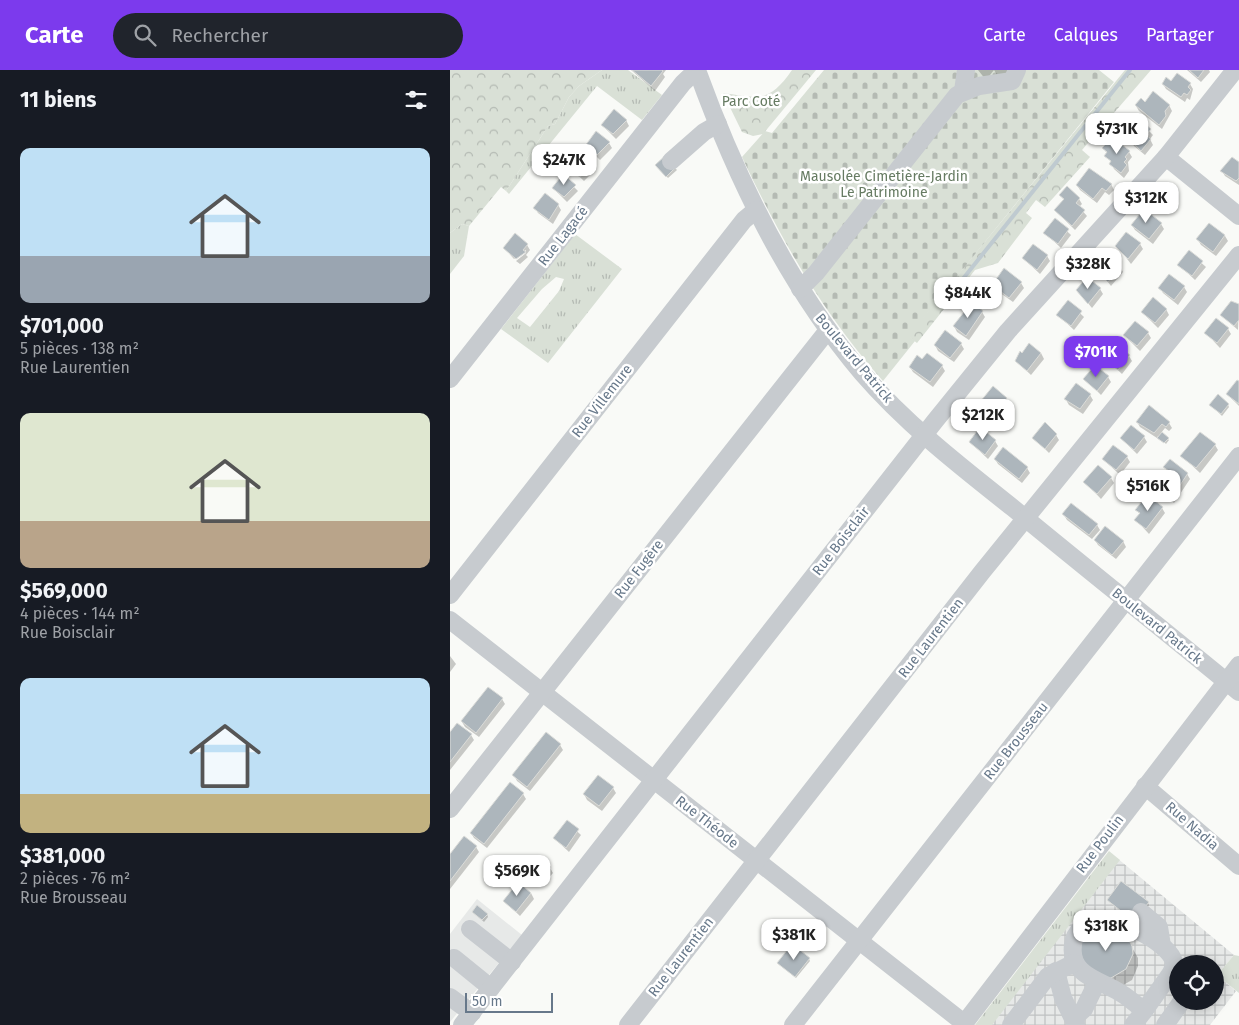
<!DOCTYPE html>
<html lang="fr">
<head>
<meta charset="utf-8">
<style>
	:root { --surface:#171b24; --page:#20242c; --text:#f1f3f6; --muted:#9ea1a6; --accent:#7c3aed }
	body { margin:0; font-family:"Fira Sans",sans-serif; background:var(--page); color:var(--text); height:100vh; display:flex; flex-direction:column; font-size:19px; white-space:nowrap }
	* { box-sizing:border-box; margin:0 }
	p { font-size:16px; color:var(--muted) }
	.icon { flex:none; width:28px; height:28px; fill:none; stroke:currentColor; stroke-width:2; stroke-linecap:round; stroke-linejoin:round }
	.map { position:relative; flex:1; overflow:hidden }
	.panel { display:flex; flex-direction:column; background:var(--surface); width:450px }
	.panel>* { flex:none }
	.tools { position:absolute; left:719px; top:885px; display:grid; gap:10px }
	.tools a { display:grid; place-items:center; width:55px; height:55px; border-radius:50%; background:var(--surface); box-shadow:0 2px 12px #0003; font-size:25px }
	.scale { position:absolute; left:15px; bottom:12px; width:88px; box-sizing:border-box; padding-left:5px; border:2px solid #67788a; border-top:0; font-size:14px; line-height:18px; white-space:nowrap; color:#67788a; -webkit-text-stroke:4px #fff; paint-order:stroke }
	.price { position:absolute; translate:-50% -42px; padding:0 11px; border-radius:10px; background:#fff; color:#222; font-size:16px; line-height:32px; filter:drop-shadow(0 1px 2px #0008) }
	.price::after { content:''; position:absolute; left:50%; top:30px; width:15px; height:11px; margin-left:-8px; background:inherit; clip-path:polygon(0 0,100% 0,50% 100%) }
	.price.selected { background:var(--accent); color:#fff }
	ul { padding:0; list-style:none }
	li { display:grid; align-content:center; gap:10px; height:265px; padding:0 20px }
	li span { display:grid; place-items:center; height:155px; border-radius:10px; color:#555 }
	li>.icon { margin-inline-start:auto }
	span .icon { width:90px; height:90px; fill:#fffc; stroke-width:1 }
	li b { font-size:21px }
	h2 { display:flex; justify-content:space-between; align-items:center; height:60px; padding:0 20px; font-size:21px }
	header { display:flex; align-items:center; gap:30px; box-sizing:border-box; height:70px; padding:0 25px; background:var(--accent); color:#fff }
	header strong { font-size:24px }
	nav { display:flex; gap:28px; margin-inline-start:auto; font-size:18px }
	.search { width:350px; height:45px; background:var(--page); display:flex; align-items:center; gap:12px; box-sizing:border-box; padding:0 18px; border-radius:28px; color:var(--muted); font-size:19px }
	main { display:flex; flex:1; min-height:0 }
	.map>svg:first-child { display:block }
	.built { fill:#e7e9e8 }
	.industrial { fill:url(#industrial-grid); fill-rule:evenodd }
	.grass { fill:url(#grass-tufts); fill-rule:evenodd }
	.forest { fill:url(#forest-crowns) }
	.cemetery { fill:url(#cemetery-stones) }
	.shadow { fill:#0003 }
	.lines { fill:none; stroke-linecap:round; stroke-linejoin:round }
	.stream { stroke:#bfcad0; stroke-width:4 }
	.building { fill:#adb6bc; stroke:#dbdcd9 }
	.minor { stroke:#c7cbcf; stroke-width:18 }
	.labels { text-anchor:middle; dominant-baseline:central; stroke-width:5; stroke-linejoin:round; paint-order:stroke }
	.park-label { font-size:14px; fill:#667b62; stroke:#fff }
	.street-label { font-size:14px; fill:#67788a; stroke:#fff }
</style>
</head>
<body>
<header>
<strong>Carte</strong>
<div class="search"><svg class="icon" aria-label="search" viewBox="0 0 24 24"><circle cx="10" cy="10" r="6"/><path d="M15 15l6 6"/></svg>Rechercher</div>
<nav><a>Carte</a><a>Calques</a><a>Partager</a></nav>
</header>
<main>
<section class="panel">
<h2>11 biens<svg class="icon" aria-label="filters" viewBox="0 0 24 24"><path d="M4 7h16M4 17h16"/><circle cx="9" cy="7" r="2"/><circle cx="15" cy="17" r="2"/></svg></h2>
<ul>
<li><span style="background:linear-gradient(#bfe0f5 70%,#9aa5b1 0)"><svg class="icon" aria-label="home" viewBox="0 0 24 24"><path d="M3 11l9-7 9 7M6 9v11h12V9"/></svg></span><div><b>$701,000</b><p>5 pièces · 138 m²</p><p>Rue Laurentien</p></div></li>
<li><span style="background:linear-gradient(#dfe7d0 70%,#b9a48a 0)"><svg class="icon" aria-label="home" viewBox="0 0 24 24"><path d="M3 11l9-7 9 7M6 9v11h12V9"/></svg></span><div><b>$569,000</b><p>4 pièces · 144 m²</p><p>Rue Boisclair</p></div></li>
<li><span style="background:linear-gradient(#bfe0f5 75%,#c2b280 0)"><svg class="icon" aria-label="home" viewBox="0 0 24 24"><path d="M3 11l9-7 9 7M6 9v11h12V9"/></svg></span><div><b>$381,000</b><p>2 pièces · 76 m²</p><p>Rue Brousseau</p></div></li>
</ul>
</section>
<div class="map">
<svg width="789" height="955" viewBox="0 0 789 955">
	<defs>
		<pattern id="industrial-grid" width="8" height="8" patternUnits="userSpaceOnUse" patternTransform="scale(1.25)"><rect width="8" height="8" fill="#e7e9e8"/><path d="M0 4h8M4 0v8" fill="none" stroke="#bfc2c2"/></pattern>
		<pattern id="grass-tufts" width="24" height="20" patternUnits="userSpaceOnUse" patternTransform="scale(1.25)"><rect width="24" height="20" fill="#d9e0d6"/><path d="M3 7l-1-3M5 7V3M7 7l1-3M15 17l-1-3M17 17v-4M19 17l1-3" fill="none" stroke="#b4bab3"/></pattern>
		<pattern id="forest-crowns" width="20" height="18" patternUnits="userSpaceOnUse" patternTransform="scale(1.25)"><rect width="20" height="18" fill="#d9e0d6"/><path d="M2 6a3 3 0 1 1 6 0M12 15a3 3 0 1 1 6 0" fill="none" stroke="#b4bab3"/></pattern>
		<pattern id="cemetery-stones" width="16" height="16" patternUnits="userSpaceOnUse" patternTransform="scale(1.25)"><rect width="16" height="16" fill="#d9e0d6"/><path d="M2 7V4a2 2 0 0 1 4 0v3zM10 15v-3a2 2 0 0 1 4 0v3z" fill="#b4bab3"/></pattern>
	</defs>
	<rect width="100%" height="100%" fill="#f9faf7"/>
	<path class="built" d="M27 829 72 865 0 952V864Z"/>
	<path class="industrial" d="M667 788 784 885 767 905 786 921 760 955H538ZM728 894H765V931H728Z"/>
	<g class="grass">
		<path d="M152 0H178L212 25 192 50 147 16 59 124 56 121 98 56 105 54 119 27 129 16Z"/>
		<path d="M12 154 19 156 14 186 0 204V163Z"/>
		<path d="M125 164 172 199 98 293 51 259ZM106 207 114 209 109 221 80 257 67 248 92 219Z"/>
		<path d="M659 781 670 790 542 955H525Z"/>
		<path d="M784 885 789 886V923L767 905Z"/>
	</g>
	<g class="forest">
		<path d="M0 0H152L129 16 119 27 105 54 98 56 56 121 51 117 19 156 12 154 0 163Z"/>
		<path d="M342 0H366L313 64 303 66 292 62 273 23C310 28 319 33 342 0Z"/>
		<path d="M675 0H701L632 80 640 87 595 137 586 130 576 143 582 148 548 193 525 200 467 273 458 266Z"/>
	</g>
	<path class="cemetery" d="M374 0H649L664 12 459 266 465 271 433 311C373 244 330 168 292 87L315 61 322 63Z"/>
	<g class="shadow">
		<path d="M181 0H216L213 4 215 7 205 21Z"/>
		<path d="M528 0H564L549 8 544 0 536 10Z"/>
		<path d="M737 0H759L760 2 751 12Z"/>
		<path d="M722 12 740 14 743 19 740 30 737 28 735 32 716 19 713 14Z"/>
		<path d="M695 33 719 35 722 41 712 59 689 41 686 36Z"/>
		<path d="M686 48 703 65 700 69 703 75 695 85 684 76 675 62 677 60 674 55 682 54Z"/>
		<path d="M176 50 179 56 166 69 152 55Z"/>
		<path d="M159 73 162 78 150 90 136 76Z"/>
		<path d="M654 78 679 82 682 87 678 92 679 101 674 108 664 99Z"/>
		<path d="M107 93 108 95 102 103 91 95Z"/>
		<path d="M140 93 143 98 140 102 141 104 134 111 117 95Z"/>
		<path d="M789 94V115L775 106 772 101Z"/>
		<path d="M208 97 225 98 227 100 218 108Z"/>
		<path d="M113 106 128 121 117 132 103 118Z"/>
		<path d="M661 114 664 120 659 125 655 122 647 133 630 120 627 115Z"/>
		<path d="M611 125 629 129 632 134 629 137 637 146 625 160 606 141 614 131Z"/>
		<path d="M108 135 111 140 103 154 88 143 85 138Z"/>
		<path d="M605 150 621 165 611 178 595 163Z"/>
		<path d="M711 154 714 159 703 174 685 160 682 155Z"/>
		<path d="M759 155 775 166 778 171 766 186 751 175 748 170Z"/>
		<path d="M690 174 693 179 681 194 667 176Z"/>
		<path d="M77 175 80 180 76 185 78 187 70 194 66 191 76 183V180L64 189 54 178Z"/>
		<path d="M739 182 756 197 745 210 729 195Z"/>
		<path d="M597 186 600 191 590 204 574 189Z"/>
		<path d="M670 196 673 202 661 216 647 198Z"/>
		<path d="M719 205 734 217 737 222 728 235 713 223 710 218Z"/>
		<path d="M571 213 574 218 563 232 546 220 543 215Z"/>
		<path d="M650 219 653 224 642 238 627 220Z"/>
		<path d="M618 232 634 247 624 260 608 245Z"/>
		<path d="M786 233 789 235 788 260 771 245Z"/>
		<path d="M716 239 719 245 708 258 692 242Z"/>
		<path d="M532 242 535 247 519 270 507 262 504 256Z"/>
		<path d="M778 259 781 264 770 278 756 263Z"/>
		<path d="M698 263 701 268 690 281 674 265Z"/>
		<path d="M511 274 514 279 504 292 488 281 485 275Z"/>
		<path d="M591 283 594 289 581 305 566 291 572 284Z"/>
		<path d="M679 286 682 291 672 304 656 289Z"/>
		<path d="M492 296 495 301 483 317 463 302 460 297Z"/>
		<path d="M658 307 661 312 651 325 635 309Z"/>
		<path d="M789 312V336L777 324Z"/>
		<path d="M640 325 643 330 633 344 619 335 616 330Z"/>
		<path d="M556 329 559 334 549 348 532 332Z"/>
		<path d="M761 335H778L779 337 772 346Z"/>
		<path d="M687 352 719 353 722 358 719 361 715 358 711 363 719 370 716 374 708 366 707 368 690 357Z"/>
		<path d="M606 365 609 370 599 383 584 368Z"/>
		<path d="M694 367 697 372 687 384 671 368Z"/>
		<path d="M545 371 548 376 538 389 520 372Z"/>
		<path d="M765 375 768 380 750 403 732 386Z"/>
		<path d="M677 387 680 392 670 405 653 389Z"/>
		<path d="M545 389 577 398 580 403 572 413 548 394Z"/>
		<path d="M715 397 737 404 740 409 724 433 708 418 719 403Z"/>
		<path d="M661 408 664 413 651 429 635 412Z"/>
		<path d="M697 434 712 438 715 443 699 464 686 450 690 445 687 440Z"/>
		<path d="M614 445 647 455 650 460 642 469 617 450Z"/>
		<path d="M645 470 673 471 676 477 666 489 648 475Z"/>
		<path d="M0 586 6 594 0 602Z"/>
		<path d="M52 629 55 634 29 667 15 657 12 652Z"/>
		<path d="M0 664 21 665 24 670 0 700Z"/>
		<path d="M110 675 113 680 80 721 67 711 64 705Z"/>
		<path d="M163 718 166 723 152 741 137 730 134 724Z"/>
		<path d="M73 724 76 729 37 778 24 768 21 763Z"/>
		<path d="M117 752 131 765 119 782 105 769Z"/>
		<path d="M26 777 29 782 0 819V786Z"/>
		<path d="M81 798H100L103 803 95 812Z"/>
		<path d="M81 823 84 829 70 846 54 831Z"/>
		<path d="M658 830 698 833 699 835 686 853Z"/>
		<path d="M23 842 37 844 38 847 34 852Z"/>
		<path d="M673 862 688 888V896L682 910 668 918 630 882Z"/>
		<path d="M359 889 360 891 346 908 328 893Z"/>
	</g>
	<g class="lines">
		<path class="stream" d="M512 210 680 0"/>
	</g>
	<g class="building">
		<path d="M182 0H212L213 1 201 16Z"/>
		<path d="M739 0H754L748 8Z"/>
		<path d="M727 3 741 13 738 17 741 20 737 25 734 23 731 27 712 14 716 7 721 11Z"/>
		<path d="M703 21 720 35 715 41 716 46 709 55 685 35 691 28 695 32Z"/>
		<path d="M164 39 177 50 163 64 151 55Z"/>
		<path d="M686 46 701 59 696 65 701 69 691 81 673 62 676 58 672 55 678 49 681 52Z"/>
		<path d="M146 61 160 72 147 85 135 76Z"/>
		<path d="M666 70 680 81 675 87 677 89 674 92 677 95 671 103 659 94 661 91 654 86 657 82 652 78 658 72 662 75Z"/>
		<path d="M127 80 141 92 138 100 130 107 115 95Z"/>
		<path d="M96 83 108 92 100 102 88 93Z"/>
		<path d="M216 85 226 97 216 107 205 95Z"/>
		<path d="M782 87 789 92V108L786 111 770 101Z"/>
		<path d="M639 98 662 114 656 121 652 118 643 129 626 115Z"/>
		<path d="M113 104 126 115 114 127 102 118Z"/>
		<path d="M617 116 630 128 626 133 635 140 622 156 604 140 614 129 609 125Z"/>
		<path d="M95 123 109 134 99 150 83 138Z"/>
		<path d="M694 139 712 153 699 169 681 155Z"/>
		<path d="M605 148 619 159 608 174 593 163Z"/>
		<path d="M759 153 775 165 763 182 746 169Z"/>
		<path d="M676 162 691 173 678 189 665 176Z"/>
		<path d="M65 163 78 174 73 180 76 182 66 189 53 178Z"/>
		<path d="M583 174 598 185 587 200 572 188Z"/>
		<path d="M739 180 753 191 742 206 727 195Z"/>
		<path d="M657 184 671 196 658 212 645 198Z"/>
		<path d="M554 198 572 212 559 228 542 215Z"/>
		<path d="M719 204 735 216 724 230 708 218Z"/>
		<path d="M637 207 651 218 638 234 626 220Z"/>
		<path d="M703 227 717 239 705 253 691 242Z"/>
		<path d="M618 230 632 241 621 256 606 245Z"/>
		<path d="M781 231 789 234V250L784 256 770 245Z"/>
		<path d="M522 232 533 241 516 266 503 256Z"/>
		<path d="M766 248 779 258 767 273 754 263Z"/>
		<path d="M685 251 699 262 687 276 673 265Z"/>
		<path d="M495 260 512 273 500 288 484 275Z"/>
		<path d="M579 273 591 283 577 301 565 291 570 281 572 283Z"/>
		<path d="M666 274 680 285 668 300 654 288Z"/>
		<path d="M477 283 493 295 480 312 459 297 467 285 472 289Z"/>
		<path d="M645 295 659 306 647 321 633 309Z"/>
		<path d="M787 310 789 311V334L776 324Z"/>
		<path d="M626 313 641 324 630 339 614 329Z"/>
		<path d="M543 316 557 328 545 343 530 332Z"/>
		<path d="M768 324 779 334 771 344 759 335Z"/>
		<path d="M699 335 720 352 716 357 712 354 704 363 686 352Z"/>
		<path d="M595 352 607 364 595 379 582 368Z"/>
		<path d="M681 355 695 366 684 380 670 368Z"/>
		<path d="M530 357 546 370 535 385 519 372Z"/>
		<path d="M712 362 719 368 714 373 707 368Z"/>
		<path d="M750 362 766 374 746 398 730 386Z"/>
		<path d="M663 375 678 386 666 400 652 389Z"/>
		<path d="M553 377 578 397 569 409 544 389Z"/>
		<path d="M720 389 738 403 721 429 706 418 719 401 713 397Z"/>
		<path d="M648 395 662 407 647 424 633 412Z"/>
		<path d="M700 427 713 437 696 459 684 450 690 443 685 440 693 430 696 432Z"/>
		<path d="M621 433 648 454 639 465 612 444Z"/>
		<path d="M655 456 674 471 662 485 644 470Z"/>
		<path d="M38 617 53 628 26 663 11 651Z"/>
		<path d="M7 653 22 664 0 692V662Z"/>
		<path d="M96 662 111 674 77 717 62 705Z"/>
		<path d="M148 705 164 717 149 736 133 724Z"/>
		<path d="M60 712 74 723 34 774 20 763Z"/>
		<path d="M117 750 129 759 116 778 103 768Z"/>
		<path d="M14 766 27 776 0 811V784Z"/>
		<path d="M88 787 101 797 92 807 80 797Z"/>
		<path d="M671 811 699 832 684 851 657 830Z"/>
		<path d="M68 812 81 823 66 842 53 831Z"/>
		<path d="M27 835 38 844 32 850 22 842Z"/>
		<path d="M650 855 674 861 682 876 683 884 676 899 661 908H652L643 905 628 882 634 865Z"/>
		<path d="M342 874 360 888 345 907 327 893Z"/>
	</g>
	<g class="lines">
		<g class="minor">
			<path d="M247 0C286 108 337 214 412 303 456 354 510 396 563 438 638 500 714 560 789 622"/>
			<path d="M513 21 516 0"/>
			<path d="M716 87 789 146"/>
			<path d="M221 91 254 62 268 54"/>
			<path d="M350 219 366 203 507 25 529 16 562 11 567 0"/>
			<path d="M0 309 233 13 247 0"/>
			<path d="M0 525 294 150 306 140"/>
			<path d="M0 550 514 953"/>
			<path d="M695 716 789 796"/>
			<path d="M0 739 378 260"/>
			<path d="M691 842 709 857 712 876"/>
			<path d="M648 849C666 847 719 872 724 892 724 896 723 899 721 903L694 941C686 934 678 927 669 922 649 910 619 905 623 875 624 860 636 854 648 849Z"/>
			<path d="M20 859 62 892"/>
			<path d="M4 888 41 918"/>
			<path d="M606 901 613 928 626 955"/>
			<path d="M0 927 22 943"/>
			<path d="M624 948 634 939 647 912"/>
			<path d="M12 955 485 351 558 261 716 87 785 0"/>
			<path d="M178 955 532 502 789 185"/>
			<path d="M343 955 789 386"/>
			<path d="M513 955 789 595"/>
			<path d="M561 955 598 906 624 893"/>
			<path d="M683 955 694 941"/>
			<path d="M715 955 732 931"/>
		</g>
	</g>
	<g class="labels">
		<g class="park-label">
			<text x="301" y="31">Parc Coté</text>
			<text x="434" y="106">Mausolée Cimetière-Jardin<tspan x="434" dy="16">Le Patrimoine</tspan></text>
		</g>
		<g class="street-label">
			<text transform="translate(113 166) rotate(-52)">Rue Lagacé</text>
			<text transform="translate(404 288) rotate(50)">Boulevard Patrick</text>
			<text transform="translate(152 331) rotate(-52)">Rue Villemure</text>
			<text transform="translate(391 471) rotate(-52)">Rue Boisclair</text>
			<text transform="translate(189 499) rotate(-52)">Rue Fugère</text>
			<text transform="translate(707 556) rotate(39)">Boulevard Patrick</text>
			<text transform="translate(481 568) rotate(-52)">Rue Laurentien</text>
			<text transform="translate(566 671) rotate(-52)">Rue Brousseau</text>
			<text transform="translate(257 752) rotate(38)">Rue Théode</text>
			<text transform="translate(742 756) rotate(41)">Rue Nadia</text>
			<text transform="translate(650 774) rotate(-53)">Rue Poulin</text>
			<text transform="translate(231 887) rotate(-52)">Rue Laurentien</text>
		</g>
	</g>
</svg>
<div class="tools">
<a><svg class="icon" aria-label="locate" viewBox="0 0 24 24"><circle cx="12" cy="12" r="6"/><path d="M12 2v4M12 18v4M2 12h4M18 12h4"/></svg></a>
</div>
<div class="scale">50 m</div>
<b class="price" style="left:667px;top:85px">$731K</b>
<b class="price" style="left:114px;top:116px">$247K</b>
<b class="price" style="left:696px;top:154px">$312K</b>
<b class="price" style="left:638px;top:220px">$328K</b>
<b class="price" style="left:518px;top:249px">$844K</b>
<b class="price selected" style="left:646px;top:308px">$701K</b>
<b class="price" style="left:533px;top:371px">$212K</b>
<b class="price" style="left:698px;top:442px">$516K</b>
<b class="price" style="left:67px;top:827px">$569K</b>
<b class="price" style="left:656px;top:882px">$318K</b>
<b class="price" style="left:344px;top:891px">$381K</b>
</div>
</main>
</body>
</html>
